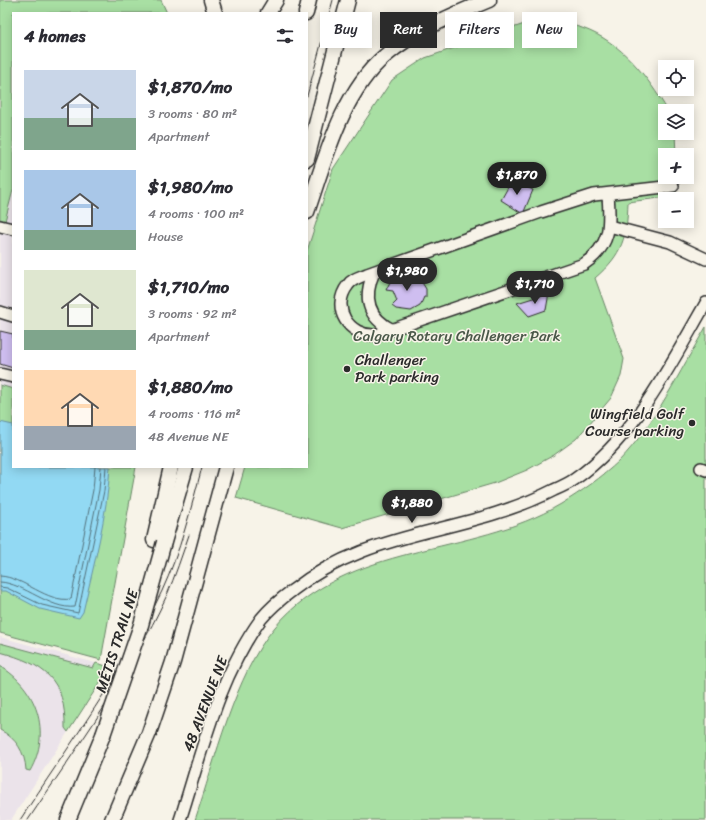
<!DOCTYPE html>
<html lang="en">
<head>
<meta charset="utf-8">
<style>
	:root { --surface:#fff; --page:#f7f7f7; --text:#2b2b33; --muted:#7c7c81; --accent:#2b2b2b }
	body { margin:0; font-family:Sriracha,sans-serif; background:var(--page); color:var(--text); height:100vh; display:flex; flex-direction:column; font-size:15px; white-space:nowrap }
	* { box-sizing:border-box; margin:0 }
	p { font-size:13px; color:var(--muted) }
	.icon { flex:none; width:22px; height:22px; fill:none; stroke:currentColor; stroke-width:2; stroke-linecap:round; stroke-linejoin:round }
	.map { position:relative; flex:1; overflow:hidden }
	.panel { position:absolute; left:12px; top:12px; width:296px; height:456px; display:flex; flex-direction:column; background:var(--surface); border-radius:0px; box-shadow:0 2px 10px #0003 }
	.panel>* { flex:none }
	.top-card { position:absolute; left:320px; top:12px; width:326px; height:36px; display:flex; gap:8px }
	.tools { position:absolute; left:658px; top:60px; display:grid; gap:8px }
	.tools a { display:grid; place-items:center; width:36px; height:36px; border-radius:0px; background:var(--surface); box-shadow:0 2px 10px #0003; font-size:20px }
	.price { position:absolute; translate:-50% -34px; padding:0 9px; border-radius:14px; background:var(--accent); color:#fff; font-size:13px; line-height:26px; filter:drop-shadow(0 1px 2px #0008) }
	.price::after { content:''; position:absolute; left:50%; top:24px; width:12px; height:9px; margin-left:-6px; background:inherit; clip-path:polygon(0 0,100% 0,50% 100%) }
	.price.selected { background:#222; color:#fff }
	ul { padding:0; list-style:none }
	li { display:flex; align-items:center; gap:12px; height:100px; padding:0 12px }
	li span { display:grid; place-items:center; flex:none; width:112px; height:80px; border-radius:0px; color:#555 }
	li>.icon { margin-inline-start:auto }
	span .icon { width:48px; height:48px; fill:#fffc; stroke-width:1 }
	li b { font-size:17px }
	h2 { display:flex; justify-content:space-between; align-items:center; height:48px; padding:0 12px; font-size:17px }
	.tag { padding:0 14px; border-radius:0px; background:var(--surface); box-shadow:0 2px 10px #0003; font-size:14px; line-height:36px }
	.tag.selected { background:var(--accent); color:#fff }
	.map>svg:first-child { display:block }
	.built { fill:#ebe3ea }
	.green { fill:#a8dfa3; stroke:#6a8567 }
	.water { fill:#92d9f3; stroke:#6993a3 }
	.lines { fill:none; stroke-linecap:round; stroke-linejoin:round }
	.shore { stroke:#54717b; stroke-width:1 }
	.building { fill:#cfbef0; stroke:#2b2b2b }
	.minor-casing { stroke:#2b2b2b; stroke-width:14 }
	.major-casing { stroke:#2b2b2b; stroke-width:17 }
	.minor { stroke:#f7f3e8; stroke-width:11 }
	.major { stroke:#f7f3e8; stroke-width:14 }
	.tram { stroke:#2b2b2b; stroke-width:1 }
	.major-bridge-casing { stroke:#2b2b2b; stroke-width:17; stroke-linecap:butt }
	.major-bridge { stroke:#f7f3e8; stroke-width:14 }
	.poi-dot { fill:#2b2b2b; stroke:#f7f3e8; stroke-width:1.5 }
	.labels { text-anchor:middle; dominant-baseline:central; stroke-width:3; stroke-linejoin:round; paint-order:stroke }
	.park-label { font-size:15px; fill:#4a5849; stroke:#f7f3e8 }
	.poi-label { font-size:15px; fill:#2b2b2b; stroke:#f7f3e8; text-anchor:start }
	.street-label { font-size:15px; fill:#2b2b2b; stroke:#f7f3e8 }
</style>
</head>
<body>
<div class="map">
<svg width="706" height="820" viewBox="0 0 706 820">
	<rect width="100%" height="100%" fill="#f7f3e8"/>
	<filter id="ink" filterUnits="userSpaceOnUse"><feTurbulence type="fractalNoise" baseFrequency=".025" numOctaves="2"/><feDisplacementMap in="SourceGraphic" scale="8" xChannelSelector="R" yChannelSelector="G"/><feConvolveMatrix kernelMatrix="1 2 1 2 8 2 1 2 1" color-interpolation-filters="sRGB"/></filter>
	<g filter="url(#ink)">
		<g class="built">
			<path d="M13 190V389L0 385V219L5 220Z"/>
			<path d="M0 637 110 667 11 820H0Z"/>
		</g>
		<g class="green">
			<path d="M0 0H161L167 13H13V190L5 221 0 219Z"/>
			<path d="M536 20C551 22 567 23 582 28 622 42 647 76 668 111H665V133H675L676 155H665V177H676V196L628 202C627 237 623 254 595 278L624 359 621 376 611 398 595 417 576 439 554 455 527 470 495 483 342 528 236 498 245 467H307V251L333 169 392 80 425 58Z"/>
			<path d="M706 327V820H195C215 761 235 674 275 627 349 540 470 558 561 504 581 492 602 477 619 461 656 423 679 372 706 327Z"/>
			<path d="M0 385 13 389V467H136L101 660 0 633Z"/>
			<path d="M0 643 93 668 96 663 110 667 68 732 65 728C66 680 44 664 0 652Z"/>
			<path d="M0 666C37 688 52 732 30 771L26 770C25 752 16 738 0 730Z"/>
		</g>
		<path class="water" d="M0 422 13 425V467H110C107 516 94 564 83 612L79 618 40 609 6 591H0Z"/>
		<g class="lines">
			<g class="shore">
				<path d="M0 576C24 577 47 603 71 599L93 490 95 467"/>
				<path d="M0 582C24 583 50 610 75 607L99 490 101 467"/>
				<path d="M0 587 7 588 42 605 78 613 104 491 106 467"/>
			</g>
		</g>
		<g class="building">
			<path d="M512 180 533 190 523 214 501 200Z"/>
			<path d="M404 273 418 276 426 289V297H424L420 306 411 311 396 309 392 306 397 301 393 291 386 290 392 278Z"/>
			<path d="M549 293 546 310 529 316 517 303Z"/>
			<path d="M0 331 13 334V368L0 364Z"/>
		</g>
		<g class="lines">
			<g class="minor-casing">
				<g id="minor">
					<path d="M608 194C610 224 612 245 584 264L376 335C349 337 330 308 348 285 352 279 360 277 367 274L541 212 594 195 673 186"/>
					<path d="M0 226 13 229"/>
					<path d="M609 226 670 242 706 259"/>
					<path d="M374 272C363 297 367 318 393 330"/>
					<path d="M0 312 13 316"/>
					<path d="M0 374 13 377"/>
					<path d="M701 468 706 470"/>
					<path d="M180 820C202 752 218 678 261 619 270 608 282 598 293 590 336 556 385 542 438 529 478 519 517 509 554 490 561 487 568 484 575 479 635 437 670 365 706 303"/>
				</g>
			</g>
			<g class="major-casing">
				<g id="major">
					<path d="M211 0 215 13"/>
					<path d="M268 13 276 0"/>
					<path d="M306 13 309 0"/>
					<path d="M307 159 348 0"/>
					<path d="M307 212C325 160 342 92 385 56 415 30 453 15 489 0"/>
					<path d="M154 540 171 467"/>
					<path d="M164 542 186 467"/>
					<path d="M68 820 103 735"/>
					<path d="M112 820 149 733 173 662 226 467"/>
				</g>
			</g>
			<use href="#minor" class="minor"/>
			<use href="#major" class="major"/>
			<g class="tram">
				<path d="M307 96 333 0"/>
				<path d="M20 820C69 745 123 672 162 591 180 552 191 509 202 467"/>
				<path d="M28 820C77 747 130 675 167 595 175 576 182 555 189 535"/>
			</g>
			<g class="major-bridge-casing">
				<path id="major-bridge" d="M103 735 141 625 164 542"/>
			</g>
			<use href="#major-bridge" class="major-bridge"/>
		</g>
	</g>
	<g class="poi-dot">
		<circle cx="347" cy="369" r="4"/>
		<circle cx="692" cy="423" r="4"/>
	</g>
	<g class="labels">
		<g class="park-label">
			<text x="457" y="336">Calgary Rotary Challenger Park</text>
		</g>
		<g class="poi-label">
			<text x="355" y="360">Challenger<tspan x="355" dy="17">Park parking</tspan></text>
			<text x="684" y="414" text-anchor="end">Wingfield Golf<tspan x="684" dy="17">Course parking</tspan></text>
		</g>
		<g class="street-label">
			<text transform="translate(117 641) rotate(-72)">MÉTIS TRAIL NE</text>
			<text transform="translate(205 704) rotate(-69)">48 AVENUE NE</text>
		</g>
	</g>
</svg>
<div class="tools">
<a><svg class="icon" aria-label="locate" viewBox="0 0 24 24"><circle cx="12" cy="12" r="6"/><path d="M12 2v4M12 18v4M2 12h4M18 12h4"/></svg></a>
<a><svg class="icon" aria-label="layers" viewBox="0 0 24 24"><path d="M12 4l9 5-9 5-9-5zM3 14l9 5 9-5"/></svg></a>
<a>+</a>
<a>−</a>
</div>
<b class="price selected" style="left:517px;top:196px">$1,870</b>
<b class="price" style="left:407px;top:292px">$1,980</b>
<b class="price" style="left:535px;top:305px">$1,710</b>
<b class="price" style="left:412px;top:524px">$1,880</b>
<div class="top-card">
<a class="tag">Buy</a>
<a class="tag selected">Rent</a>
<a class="tag">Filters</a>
<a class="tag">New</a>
</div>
<section class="panel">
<h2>4 homes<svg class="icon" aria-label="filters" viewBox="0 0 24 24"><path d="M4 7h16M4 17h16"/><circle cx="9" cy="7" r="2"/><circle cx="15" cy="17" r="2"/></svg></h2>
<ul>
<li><span style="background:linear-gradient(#c9d6e8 60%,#7fa58c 0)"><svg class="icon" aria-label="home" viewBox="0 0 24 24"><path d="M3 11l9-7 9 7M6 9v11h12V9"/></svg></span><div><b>$1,870/mo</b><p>3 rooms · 80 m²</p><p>Apartment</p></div></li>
<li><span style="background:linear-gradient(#a9c7e8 75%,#7fa58c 0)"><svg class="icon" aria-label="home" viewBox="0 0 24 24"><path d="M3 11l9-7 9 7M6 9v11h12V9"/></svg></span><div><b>$1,980/mo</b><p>4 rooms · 100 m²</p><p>House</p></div></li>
<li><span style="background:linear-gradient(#dfe7d0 75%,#7fa58c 0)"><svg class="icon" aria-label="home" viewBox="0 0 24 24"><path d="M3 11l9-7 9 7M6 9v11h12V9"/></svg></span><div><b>$1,710/mo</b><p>3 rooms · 92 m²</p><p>Apartment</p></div></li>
<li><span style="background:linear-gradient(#ffd9b3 70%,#9aa5b1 0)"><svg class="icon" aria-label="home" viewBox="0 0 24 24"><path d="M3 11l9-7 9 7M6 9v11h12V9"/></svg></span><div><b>$1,880/mo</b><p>4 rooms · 116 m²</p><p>48 Avenue NE</p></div></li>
</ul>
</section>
</div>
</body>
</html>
